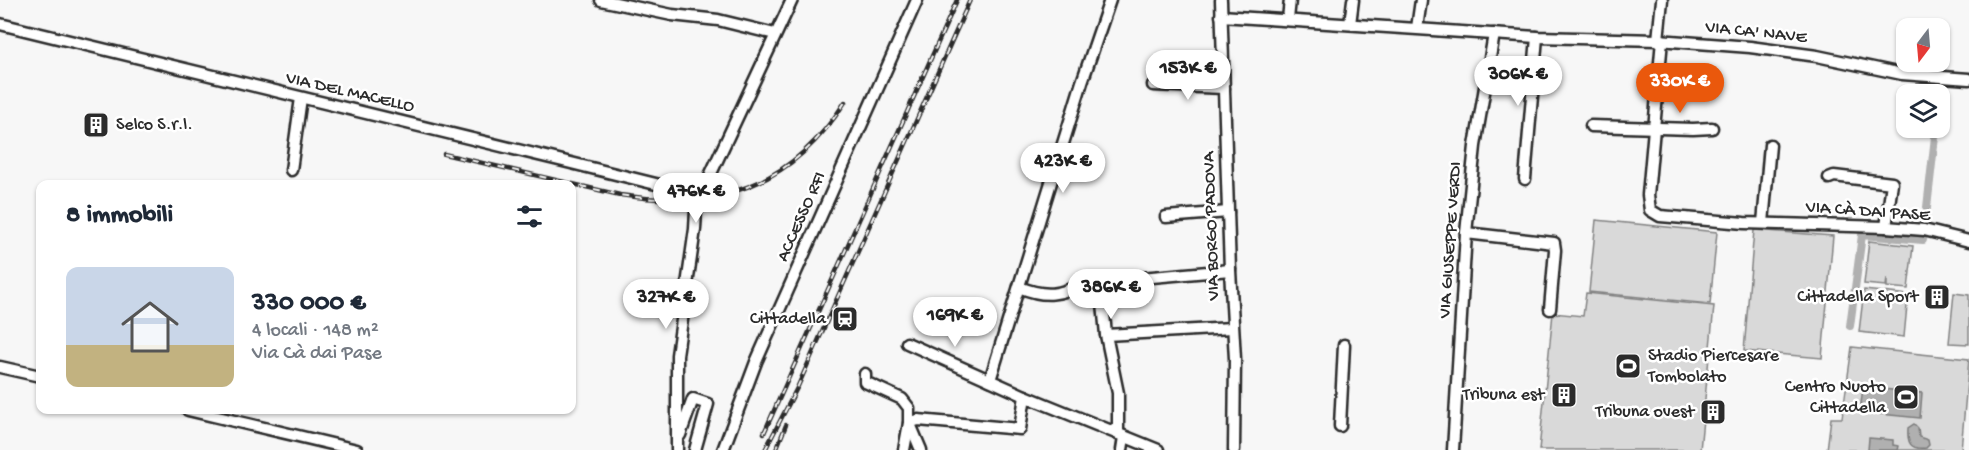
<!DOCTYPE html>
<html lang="it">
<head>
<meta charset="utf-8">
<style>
	:root { --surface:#fff; --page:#f6f6f7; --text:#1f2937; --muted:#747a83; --line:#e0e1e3; --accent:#ea580c }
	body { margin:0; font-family:"Gochi Hand",sans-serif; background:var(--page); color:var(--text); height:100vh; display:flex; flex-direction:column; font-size:22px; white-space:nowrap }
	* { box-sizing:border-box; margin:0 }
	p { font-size:20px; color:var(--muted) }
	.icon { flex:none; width:33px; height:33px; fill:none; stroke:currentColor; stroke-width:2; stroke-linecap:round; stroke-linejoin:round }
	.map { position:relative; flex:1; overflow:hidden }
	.panel { position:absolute; left:36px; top:180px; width:540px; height:234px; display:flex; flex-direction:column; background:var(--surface); border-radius:12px; box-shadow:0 2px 4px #0004 }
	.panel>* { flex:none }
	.needle { width:39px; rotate:196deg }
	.buttons { position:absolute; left:1896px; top:18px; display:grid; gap:12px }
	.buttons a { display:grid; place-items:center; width:54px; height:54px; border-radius:12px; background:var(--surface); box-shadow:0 2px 4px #0004; font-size:30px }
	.price { position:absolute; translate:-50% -51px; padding:0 14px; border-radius:21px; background:#fff; color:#222; font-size:20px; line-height:39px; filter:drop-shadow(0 2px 3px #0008) }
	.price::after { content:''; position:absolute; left:50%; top:36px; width:18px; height:14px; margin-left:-9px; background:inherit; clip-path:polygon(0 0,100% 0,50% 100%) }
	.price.current { background:var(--accent); color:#fff }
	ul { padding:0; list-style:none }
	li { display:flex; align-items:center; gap:18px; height:150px; padding:0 30px }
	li+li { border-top:2px solid var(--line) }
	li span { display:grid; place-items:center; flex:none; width:168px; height:120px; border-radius:12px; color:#555 }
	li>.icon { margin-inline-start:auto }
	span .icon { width:72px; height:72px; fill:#fffc; stroke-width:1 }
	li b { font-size:26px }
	h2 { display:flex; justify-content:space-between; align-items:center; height:72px; padding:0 30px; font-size:26px }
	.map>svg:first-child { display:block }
	.green { fill:#d9d9d9; stroke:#828282; stroke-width:1.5 }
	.water { fill:#b0b0b0; stroke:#7b7b7b; stroke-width:1.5 }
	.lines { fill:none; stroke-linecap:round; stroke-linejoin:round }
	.canal { stroke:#b0b0b0; stroke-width:8 }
	.minor-casing { stroke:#2b2b2b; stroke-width:15 }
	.minor { stroke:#fff; stroke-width:10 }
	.rail-casing { stroke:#2b2b2b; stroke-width:4.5 }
	.rail { stroke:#fff; stroke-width:2; stroke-dasharray:7; stroke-linecap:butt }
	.labels { text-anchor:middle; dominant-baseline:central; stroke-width:5; stroke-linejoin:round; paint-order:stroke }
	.street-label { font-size:18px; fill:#2b2b2b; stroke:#fff }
	.poi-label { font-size:18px; fill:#2b2b2b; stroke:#fff; text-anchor:end }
</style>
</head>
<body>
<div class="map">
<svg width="1969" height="450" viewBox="0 0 1969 450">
	<rect width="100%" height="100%" fill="#f7f7f7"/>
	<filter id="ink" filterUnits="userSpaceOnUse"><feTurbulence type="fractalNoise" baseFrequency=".0167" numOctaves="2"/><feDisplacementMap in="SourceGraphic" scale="12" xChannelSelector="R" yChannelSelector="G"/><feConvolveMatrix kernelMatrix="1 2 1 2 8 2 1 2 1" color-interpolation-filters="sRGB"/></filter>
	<g filter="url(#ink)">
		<g class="green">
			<path d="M1596 220 1717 232 1710 304 1589 292Z"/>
			<path d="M1754 230 1833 236 1822 358 1744 351Z"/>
			<path d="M1869 241 1913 246 1908 289 1887 287V278L1886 286 1864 284Z"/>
			<path d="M1864 290 1908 295 1904 337 1859 332Z"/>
			<path d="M1586 293 1714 306 1700 450H1539L1553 313 1583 316Z"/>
			<path d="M1954 293 1969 295V344L1949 343Z"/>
			<path d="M1852 347 1969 359 1961 450H1827L1831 418H1842Z"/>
		</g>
		<g class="water">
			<path d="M1863 387 1922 393 1920 418 1860 412Z"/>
			<path d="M1914 424 1918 428 1919 437 1928 440 1929 445 1926 448C1910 450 1907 443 1908 428Z"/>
			<path d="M1869 438 1893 440V445L1899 446 1898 450H1868Z"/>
		</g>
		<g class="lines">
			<g class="canal">
				<path d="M1940 100 1941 85"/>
				<path d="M1925 225 1936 128"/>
				<path d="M1850 326 1862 235 1923 240"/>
			</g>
			<g class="minor-casing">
				<g id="minor">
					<path d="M601 0 672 15 718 20 775 34"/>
					<path d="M1221 0 1230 270 1235 359 1234 450"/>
					<path d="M1221 16 1537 37 1658 40 1750 47 1817 56 1902 74 1969 79"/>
					<path d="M1288 19 1290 0"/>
					<path d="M0 24 563 161 672 188 689 199"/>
					<path d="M1350 24 1353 0"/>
					<path d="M1417 28 1421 0"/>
					<path d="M1658 40 1662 0"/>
					<path d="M1662 40 1648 195 1650 210 1660 216 1744 223 1886 227 1924 230 1969 241"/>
					<path d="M1153 85 1224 88"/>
					<path d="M1591 126 1693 129 1712 128"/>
					<path d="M291 170 301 98"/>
					<path d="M1829 178 1834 176 1892 183 1886 227"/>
					<path d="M1525 179 1537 37"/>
					<path d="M700 197 792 0"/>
					<path d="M1166 217 1228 212"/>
					<path d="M1763 223 1770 145"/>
					<path d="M1466 233 1554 243 1555 250 1550 309"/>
					<path d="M1101 282 1106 335"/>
					<path d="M1019 287C1046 298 1060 295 1085 283L1230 270"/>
					<path d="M907 343 1025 396 1158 450"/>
					<path d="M0 367 40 376"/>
					<path d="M865 374V382L902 399 909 408V423L904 450"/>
					<path d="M990 380 1082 82 1110 0"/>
					<path d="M188 410 357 450"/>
					<path d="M909 423 918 420 1020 429 1025 396"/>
					<path d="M910 424 921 450"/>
					<path d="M1340 426 1344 345"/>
					<path d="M1118 434V393L1106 335 1232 328"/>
					<path d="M680 435 693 399 708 404 695 450"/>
					<path d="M677 450V355L695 229 696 210"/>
					<path d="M723 450 756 362 917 0"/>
					<path d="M1122 450 1124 437"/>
					<path d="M1453 450 1466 233 1475 146 1494 34"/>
				</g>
			</g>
			<use href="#minor" class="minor"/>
			<g class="rail-casing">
				<g id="rail">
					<path d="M444 154 620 195C718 210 790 188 845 102"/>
					<path d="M764 433 957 0"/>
					<path d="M765 450 798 386 970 0"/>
					<path d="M776 450 786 425"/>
				</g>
			</g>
			<use href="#rail" class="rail"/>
		</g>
	</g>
	<defs>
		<g id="building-square" transform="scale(1.35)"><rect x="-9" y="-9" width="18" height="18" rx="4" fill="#2b2b2b" stroke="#fff"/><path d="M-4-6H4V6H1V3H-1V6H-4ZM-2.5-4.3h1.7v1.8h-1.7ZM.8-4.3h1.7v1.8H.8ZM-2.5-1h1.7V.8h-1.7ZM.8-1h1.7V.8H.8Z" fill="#fff"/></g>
		<g id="station-square" transform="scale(1.35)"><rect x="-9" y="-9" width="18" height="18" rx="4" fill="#2b2b2b" stroke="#fff"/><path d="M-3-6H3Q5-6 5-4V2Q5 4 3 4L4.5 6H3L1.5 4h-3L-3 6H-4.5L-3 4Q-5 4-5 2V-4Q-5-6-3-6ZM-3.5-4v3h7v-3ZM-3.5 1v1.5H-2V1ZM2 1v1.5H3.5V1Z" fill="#fff"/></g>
		<g id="stadium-square" transform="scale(1.35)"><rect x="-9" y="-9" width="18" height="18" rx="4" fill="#2b2b2b" stroke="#fff"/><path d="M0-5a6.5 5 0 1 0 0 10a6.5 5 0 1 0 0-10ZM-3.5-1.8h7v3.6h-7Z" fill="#fff"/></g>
	</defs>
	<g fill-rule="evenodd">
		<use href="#building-square" x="96" y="125"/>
		<use href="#building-square" x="1937" y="297"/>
		<use href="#station-square" x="845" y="319"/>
		<use href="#stadium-square" x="1628" y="366"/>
		<use href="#building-square" x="1564" y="395"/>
		<use href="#stadium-square" x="1906" y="397"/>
		<use href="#building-square" x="1713" y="412"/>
	</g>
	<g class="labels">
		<g class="street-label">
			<text transform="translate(1756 33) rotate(6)">VIA CA' NAVE</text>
			<text transform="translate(350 93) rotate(13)">VIA DEL MACELLO</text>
			<text transform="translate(1868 212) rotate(4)">VIA CÀ DAI PASE</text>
			<text transform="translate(802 217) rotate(-66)">ACCESSO RFI</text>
			<text transform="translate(1212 226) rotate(-92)">VIA BORGO PADOVA</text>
			<text transform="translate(1451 240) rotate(-86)">VIA GIUSEPPE VERDI</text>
		</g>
		<g class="poi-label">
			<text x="116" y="125" text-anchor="start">Selco S.r.l.</text>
			<text x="1918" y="297">Cittadella Sport</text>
			<text x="826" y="319">Cittadella</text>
			<text x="1648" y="356" text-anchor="start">Stadio Piercesare<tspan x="1648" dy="21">Tombolato</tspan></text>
			<text x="1886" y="387">Centro Nuoto<tspan x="1886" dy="21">Cittadella</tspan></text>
			<text x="1544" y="395">Tribuna est</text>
			<text x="1694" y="412">Tribuna ovest</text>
		</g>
	</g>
</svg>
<div class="buttons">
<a><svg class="needle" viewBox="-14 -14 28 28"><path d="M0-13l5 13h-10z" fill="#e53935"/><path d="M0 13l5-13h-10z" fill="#747a83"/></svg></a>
<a><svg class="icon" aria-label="layers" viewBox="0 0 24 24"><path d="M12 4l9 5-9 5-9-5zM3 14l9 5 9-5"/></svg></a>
</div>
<b class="price" style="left:1188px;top:101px">153K €</b>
<b class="price" style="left:1518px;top:107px">306K €</b>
<b class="price current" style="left:1680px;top:114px">330K €</b>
<b class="price" style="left:1063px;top:194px">423K €</b>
<b class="price" style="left:696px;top:224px">476K €</b>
<b class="price" style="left:1111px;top:320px">386K €</b>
<b class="price" style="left:666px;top:330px">327K €</b>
<b class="price" style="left:955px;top:348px">169K €</b>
<section class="panel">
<h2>8 immobili<svg class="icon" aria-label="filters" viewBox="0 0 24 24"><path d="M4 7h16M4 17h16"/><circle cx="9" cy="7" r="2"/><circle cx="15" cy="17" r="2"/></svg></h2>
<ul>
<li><span style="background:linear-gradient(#c9d6e8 65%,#c2b280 0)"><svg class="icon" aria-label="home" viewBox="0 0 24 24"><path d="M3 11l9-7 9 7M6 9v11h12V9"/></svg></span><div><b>330 000 €</b><p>4 locali · 148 m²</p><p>Via Cà dai Pase</p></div></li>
</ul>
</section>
</div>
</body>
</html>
